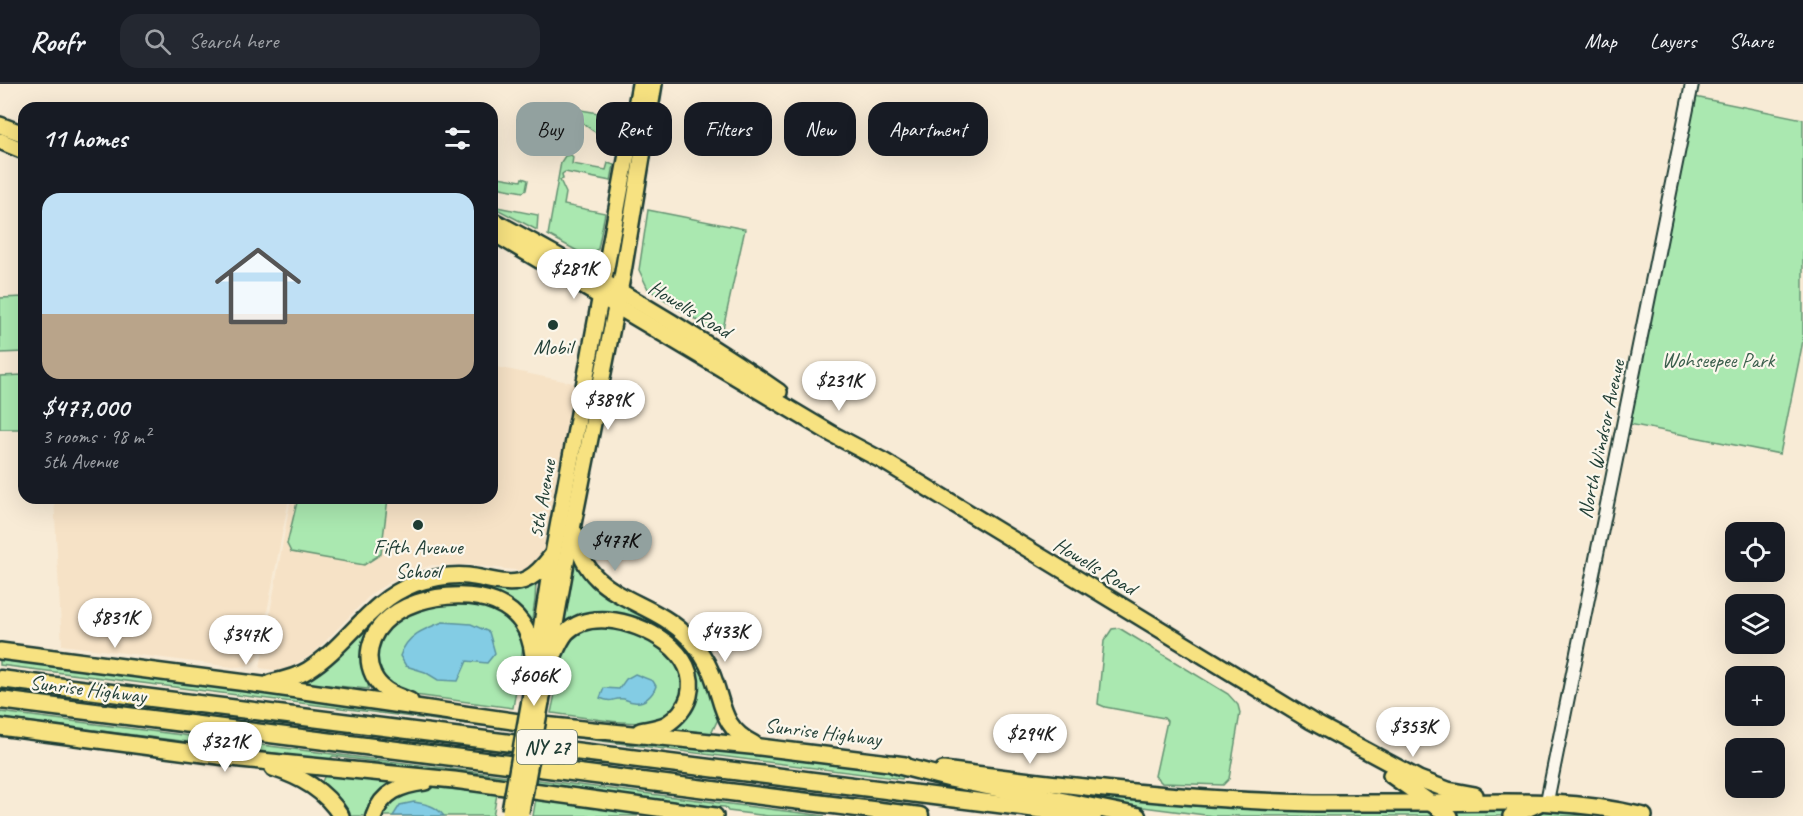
<!DOCTYPE html>
<html lang="en">
<head>
<meta charset="utf-8">
<style>
	:root { --surface:#171b24; --page:#242831; --text:#f1f3f6; --muted:#9ea1a6; --line:#363941; --accent:#92a19f }
	body { margin:0; font-family:Caveat,sans-serif; background:var(--page); color:var(--text); height:100vh; display:flex; flex-direction:column; font-size:22px; white-space:nowrap }
	* { box-sizing:border-box; margin:0 }
	p { font-size:20px; color:var(--muted) }
	.icon { flex:none; width:33px; height:33px; fill:none; stroke:currentColor; stroke-width:2; stroke-linecap:round; stroke-linejoin:round }
	.map { position:relative; flex:1; overflow:hidden }
	.sheet { position:absolute; left:18px; top:18px; width:480px; height:402px; display:flex; flex-direction:column; background:var(--surface); border-radius:18px; box-shadow:0 6px 24px #0002 }
	.sheet>* { flex:none }
	.top-card { position:absolute; left:516px; top:18px; width:570px; height:54px; display:flex; gap:12px }
	.tools { position:absolute; left:1725px; top:438px; display:grid; gap:12px }
	.tools a { display:grid; place-items:center; width:60px; height:60px; border-radius:12px; background:var(--surface); box-shadow:0 6px 24px #0002; font-size:30px }
	.price { position:absolute; translate:-50% -51px; padding:0 14px; border-radius:21px; background:#fff; color:#222; font-size:20px; line-height:39px; filter:drop-shadow(0 2px 3px #0008) }
	.price::after { content:''; position:absolute; left:50%; top:36px; width:18px; height:14px; margin-left:-9px; background:inherit; clip-path:polygon(0 0,100% 0,50% 100%) }
	.price.on { background:var(--accent); color:#111 }
	ul { padding:0; list-style:none }
	li { display:grid; align-content:center; gap:12px; height:318px; padding:0 24px }
	li span { display:grid; place-items:center; height:186px; border-radius:18px; color:#555 }
	li>.icon { margin-inline-start:auto }
	span .icon { width:108px; height:108px; fill:#fffc; stroke-width:1 }
	li b { font-size:26px }
	h2 { display:flex; justify-content:space-between; align-items:center; height:72px; padding:0 24px; font-size:26px }
	.chip { padding:0 21px; border-radius:18px; background:var(--surface); box-shadow:0 6px 24px #0002; font-size:21px; line-height:54px }
	.chip.on { background:var(--accent); color:#111 }
	header { display:flex; align-items:center; gap:36px; box-sizing:border-box; height:84px; padding:0 30px; background:var(--surface); border-bottom:2px solid var(--line) }
	header strong { font-size:28px }
	nav { display:flex; gap:33px; margin-inline-start:auto; font-size:21px }
	.search { width:420px; height:54px; background:var(--page); display:flex; align-items:center; gap:15px; box-sizing:border-box; padding:0 21px; border-radius:18px; color:var(--muted); font-size:22px }
	.map>svg:first-child { display:block }
	.built { fill:#f6e2c6 }
	.green { fill:#aae8b0; stroke:#649272; stroke-width:1.5 }
	.water { fill:#83cce4; stroke:#5b939e; stroke-width:1.5 }
	.lines { fill:none; stroke-linecap:round; stroke-linejoin:round }
	.minor-casing { stroke:#1f3d34; stroke-width:16 }
	.major-casing { stroke:#1f3d34; stroke-width:20 }
	.highway-casing { stroke:#1f3d34; stroke-width:21 }
	.minor { stroke:#fbf7ec; stroke-width:12 }
	.major { stroke:#f7e281; stroke-width:15 }
	.highway { stroke:#f7e281; stroke-width:16 }
	.major-bridge-casing { stroke:#1f3d34; stroke-width:20; stroke-linecap:butt }
	.major-bridge { stroke:#f7e281; stroke-width:15 }
	.poi-dot { fill:#1f3d34; stroke:#fbf7ec; stroke-width:2 }
	.labels { text-anchor:middle; dominant-baseline:central; stroke-width:4.5; stroke-linejoin:round; paint-order:stroke }
	.shield { fill:#fbf7ec; stroke:#61756b; stroke-width:1.5 }
	.shield-label { font-size:20px; font-weight:bold; fill:#1f3d34 }
	.street-label { font-size:21px; fill:#1f3d34; stroke:#fbf7ec }
	.poi-label { font-size:21px; fill:#1f3d34; stroke:#fbf7ec }
	.park-label { font-size:21px; fill:#3b5f4d; stroke:#fbf7ec }
</style>
</head>
<body>
<header>
<strong>Roofr</strong>
<div class="search"><svg class="icon" aria-label="search" viewBox="0 0 24 24"><circle cx="10" cy="10" r="6"/><path d="M15 15l6 6"/></svg>Search here</div>
<nav><a>Map</a><a>Layers</a><a>Share</a></nav>
</header>
<div class="map">
<svg width="1803" height="732" viewBox="0 0 1803 732">
	<rect width="100%" height="100%" fill="#f8ebd6"/>
	<filter id="ink" filterUnits="userSpaceOnUse"><feTurbulence type="fractalNoise" baseFrequency=".0167" numOctaves="2"/><feDisplacementMap in="SourceGraphic" scale="12" xChannelSelector="R" yChannelSelector="G"/><feConvolveMatrix kernelMatrix="1 2 1 2 8 2 1 2 1" color-interpolation-filters="sRGB"/></filter>
	<g filter="url(#ink)">
		<g class="built">
			<path d="M492 282 578 300 570 329 546 469 524 487 470 481H432L402 491 372 509 313 570 283 587 260 584 291 414H492Z"/>
			<path d="M54 414H289L258 574 247 582 233 583 62 561Z"/>
		</g>
		<g class="green">
			<path d="M1690 12 1803 35V257L1780 370 1624 339Z"/>
			<path d="M564 23 615 32 618 24 624 25 619 52C588 54 585 36 564 23Z"/>
			<path d="M571 71 573 73 572 80 606 86 608 79 614 81 611 97 565 88 562 90 563 95 560 96 566 109 564 121 605 129 598 165 588 171 581 169 548 151 561 78 565 72Z"/>
			<path d="M498 93 521 97 522 94 528 96 526 106 523 108 501 104 498 99Z"/>
			<path d="M497 123 538 131 537 146 495 124Z"/>
			<path d="M648 126 745 145 723 245 715 248 648 205 639 186Z"/>
			<path d="M24 213V268L0 269V214Z"/>
			<path d="M24 291V345H0V292Z"/>
			<path d="M298 414H388L381 470 364 481 291 468 287 460Z"/>
			<path d="M572 475 673 547 692 566 704 589 718 635 711 650 663 646 694 615 677 559 655 542 632 532 607 527 586 529 567 539 563 536Z"/>
			<path d="M457 497 536 498 535 516 531 542C519 533 503 515 490 509 450 493 407 513 376 538L368 605 296 598 371 534 413 505Z"/>
			<path d="M438 515 493 519 521 547 523 563 513 624 407 610 387 599 376 582 374 566 393 536Z"/>
			<path d="M622 541C652 558 696 572 680 615 676 624 668 635 658 637 628 643 582 632 551 629L567 553 583 542Z"/>
			<path d="M1119 544 1228 610 1238 621 1240 629 1229 695 1223 701 1162 699 1155 692 1167 637 1164 634 1105 623 1098 620 1104 557 1112 545Z"/>
			<path d="M0 574 318 613 317 617 741 670 742 664 848 680 904 690 902 695 0 581Z"/>
			<path d="M0 628 825 732H768L728 727 725 723 676 720 570 703 333 672 329 676 0 634Z"/>
			<path d="M325 690 403 695 369 732H350L341 718 322 698Z"/>
			<path d="M990 696 1419 722 1442 732H1213L1065 713Z"/>
			<path d="M420 702 497 710 493 732H378L387 716Z"/>
			<path d="M536 714 630 729 638 732H533Z"/>
			<path d="M1515 722 1503 732H1459L1452 725Z"/>
			<path d="M1535 725H1564L1606 732H1516Z"/>
		</g>
		<g class="water">
			<path d="M443 538 471 540 489 548 495 569 487 579 467 577 458 597 438 596 425 588 406 582 400 572C407 551 424 545 443 538Z"/>
			<path d="M635 590 653 597 656 602C653 611 644 620 634 618 630 618 627 616 624 615 613 613 614 620 600 614L604 604 619 605 626 595Z"/>
			<path d="M414 718C427 720 436 722 444 732H393L400 721Z"/>
		</g>
		<g class="lines">
			<g class="minor-casing">
				<path id="minor" d="M1547 717 1692 0"/>
			</g>
			<g class="major-casing">
				<g id="major">
					<path d="M0 41 24 50"/>
					<path d="M0 57 24 67"/>
					<path d="M492 136C590 189 687 244 779 308"/>
					<path d="M492 148 832 350 885 378 1311 637 1419 695 1448 706 1475 711"/>
					<path d="M575 449C586 518 648 511 689 554 698 564 706 576 711 588 724 619 720 643 754 660"/>
					<path d="M0 567 262 601 533 640 760 663 905 681"/>
					<path d="M555 569C558 562 561 555 566 549 577 537 594 535 608 536 644 539 700 568 689 612 686 623 677 634 667 640 659 644 649 645 640 647"/>
					<path d="M270 599C283 596 297 593 308 586 348 561 369 517 414 500 432 494 450 490 468 492 487 494 509 504 527 495 538 490 546 479 553 470"/>
					<path d="M530 616 553 470 640 0"/>
					<path d="M410 617C402 613 392 611 385 605 375 598 369 585 369 573 370 518 454 501 495 518 519 528 530 546 533 571"/>
					<path d="M541 618 573 440 623 188 654 0"/>
					<path d="M0 643 241 675 454 696 715 732"/>
					<path d="M273 684C301 693 325 706 341 732"/>
					<path d="M943 686C1067 702 1189 716 1314 719 1353 719 1392 719 1432 719 1505 718 1572 714 1644 732"/>
					<path d="M1391 691 1449 732"/>
					<path d="M374 732C382 708 401 701 425 698"/>
					<path d="M1511 732 1538 720"/>
				</g>
			</g>
			<g class="highway-casing">
				<g id="highway">
					<path d="M0 595 1093 732"/>
					<path d="M0 616 920 732"/>
					<path d="M893 680 952 695 1137 732"/>
				</g>
			</g>
			<use href="#minor" class="minor"/>
			<use href="#major" class="major"/>
			<use href="#highway" class="highway"/>
			<g class="major-bridge-casing">
				<g id="major-bridge">
					<path d="M510 727 530 616"/>
					<path d="M521 728 541 618"/>
				</g>
			</g>
			<use href="#major-bridge" class="major-bridge"/>
		</g>
	</g>
	<g class="poi-dot">
		<circle cx="553" cy="241" r="6"/>
		<circle cx="418" cy="441" r="6"/>
	</g>
	<g class="labels">
		<rect class="shield" x="517" y="646" width="60" height="34" rx="4.5"/>
		<g class="shield-label">
			<text x="547" y="663">NY 27</text>
		</g>
		<g class="street-label">
			<text transform="translate(690 225) rotate(31)">Howells Road</text>
			<text transform="translate(1601 355) rotate(-78)">North Windsor Avenue</text>
			<text transform="translate(542 415) rotate(-80)">5th Avenue</text>
			<text transform="translate(1095 482) rotate(31)">Howells Road</text>
			<text transform="translate(88 605) rotate(7)">Sunrise Highway</text>
			<text transform="translate(823 648) rotate(7)">Sunrise Highway</text>
		</g>
		<g class="poi-label">
			<text x="553" y="263">Mobil</text>
			<text x="418" y="463">Fifth Avenue<tspan x="418" dy="24">School</tspan></text>
		</g>
		<g class="park-label">
			<text x="1718" y="276">Wohseepee Park</text>
		</g>
	</g>
</svg>
<div class="tools">
<a><svg class="icon" aria-label="locate" viewBox="0 0 24 24"><circle cx="12" cy="12" r="6"/><path d="M12 2v4M12 18v4M2 12h4M18 12h4"/></svg></a>
<a><svg class="icon" aria-label="layers" viewBox="0 0 24 24"><path d="M12 4l9 5-9 5-9-5zM3 14l9 5 9-5"/></svg></a>
<a>+</a>
<a>−</a>
</div>
<b class="price" style="left:574px;top:216px">$281K</b>
<b class="price" style="left:839px;top:328px">$231K</b>
<b class="price" style="left:608px;top:347px">$389K</b>
<b class="price on" style="left:615px;top:488px">$477K</b>
<b class="price" style="left:115px;top:565px">$831K</b>
<b class="price" style="left:725px;top:579px">$433K</b>
<b class="price" style="left:246px;top:582px">$347K</b>
<b class="price" style="left:534px;top:623px">$606K</b>
<b class="price" style="left:1413px;top:674px">$353K</b>
<b class="price" style="left:1030px;top:681px">$294K</b>
<b class="price" style="left:225px;top:689px">$321K</b>
<div class="top-card">
<a class="chip on">Buy</a>
<a class="chip">Rent</a>
<a class="chip">Filters</a>
<a class="chip">New</a>
<a class="chip">Apartment</a>
</div>
<section class="sheet">
<h2>11 homes<svg class="icon" aria-label="filters" viewBox="0 0 24 24"><path d="M4 7h16M4 17h16"/><circle cx="9" cy="7" r="2"/><circle cx="15" cy="17" r="2"/></svg></h2>
<ul>
<li><span style="background:linear-gradient(#bfe0f5 65%,#b9a48a 0)"><svg class="icon" aria-label="home" viewBox="0 0 24 24"><path d="M3 11l9-7 9 7M6 9v11h12V9"/></svg></span><div><b>$477,000</b><p>3 rooms · 98 m²</p><p>5th Avenue</p></div></li>
</ul>
</section>
</div>
</body>
</html>
